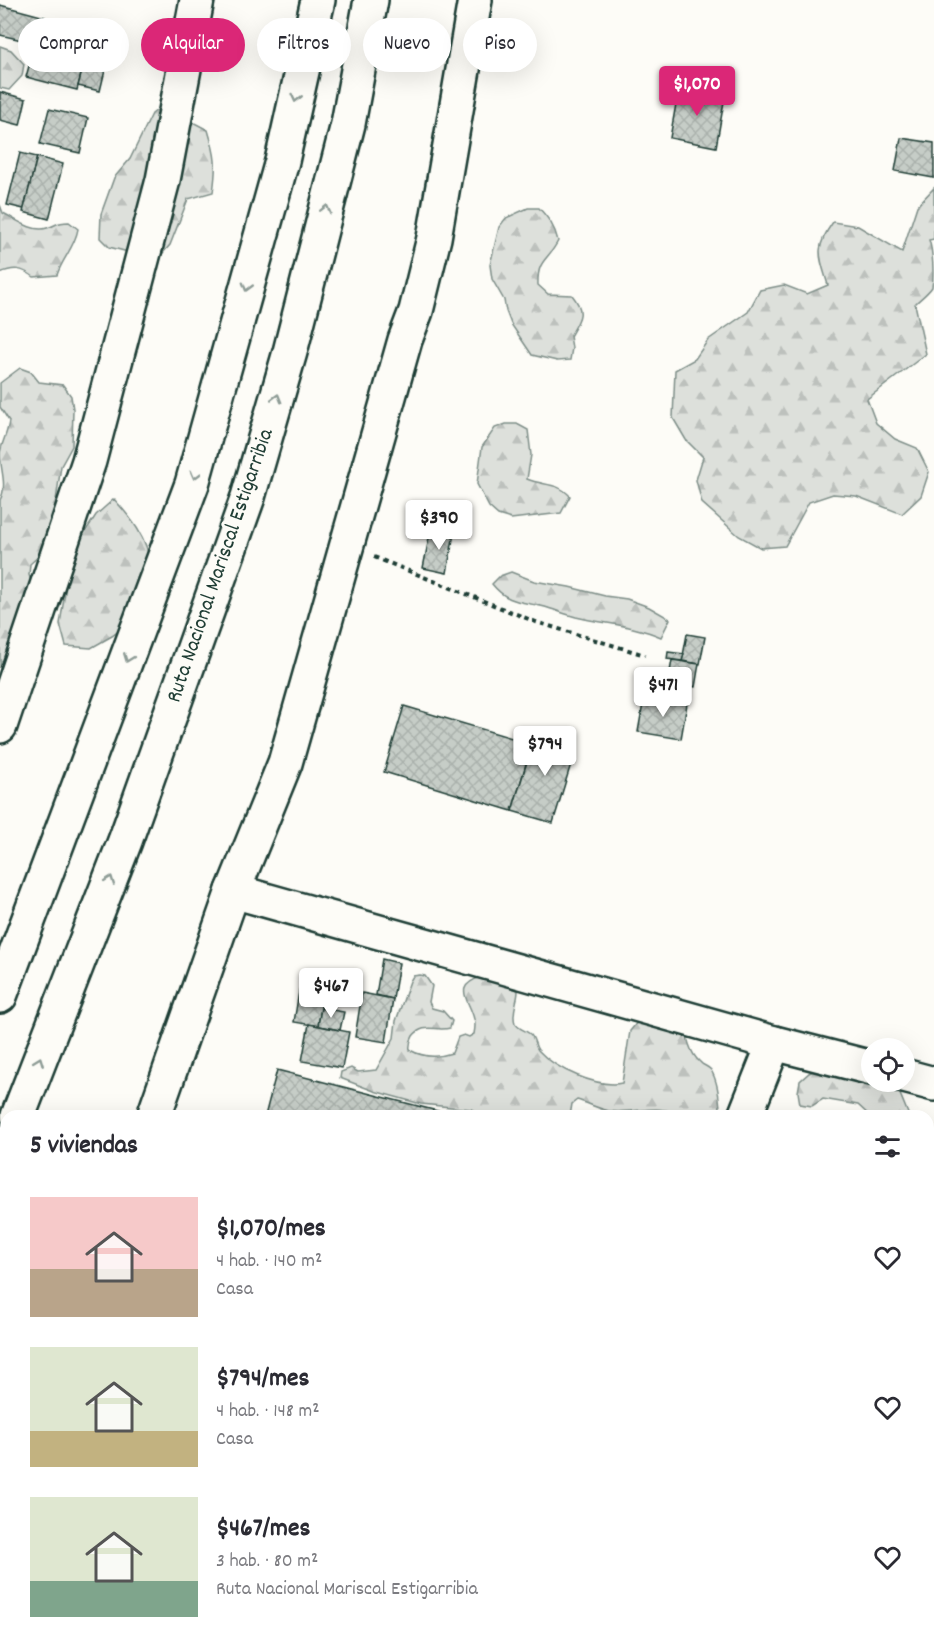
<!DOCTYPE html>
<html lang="es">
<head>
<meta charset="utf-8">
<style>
	:root { --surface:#fff; --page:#f2f2f3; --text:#2b2b33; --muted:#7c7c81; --accent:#db2777 }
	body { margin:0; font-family:Dekko,sans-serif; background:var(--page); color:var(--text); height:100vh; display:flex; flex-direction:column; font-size:22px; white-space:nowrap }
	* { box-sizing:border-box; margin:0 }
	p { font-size:20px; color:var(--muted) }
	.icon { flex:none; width:33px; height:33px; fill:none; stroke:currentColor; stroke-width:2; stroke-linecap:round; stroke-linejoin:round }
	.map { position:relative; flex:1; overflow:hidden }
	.side { position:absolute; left:0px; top:1110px; width:934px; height:536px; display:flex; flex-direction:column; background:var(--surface); border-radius:18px 18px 0 0; box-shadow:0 6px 24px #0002 }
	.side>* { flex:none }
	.banner { position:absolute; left:18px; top:18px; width:600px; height:54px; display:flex; gap:12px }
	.buttons { position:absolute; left:861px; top:1038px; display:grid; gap:12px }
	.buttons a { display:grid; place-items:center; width:54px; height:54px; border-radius:50%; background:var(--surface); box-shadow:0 6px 24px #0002; font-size:30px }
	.price { position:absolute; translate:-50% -51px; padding:0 14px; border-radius:6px; background:#fff; color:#222; font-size:20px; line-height:39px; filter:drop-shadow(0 2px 3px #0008) }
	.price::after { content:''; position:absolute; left:50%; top:36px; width:18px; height:14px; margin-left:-9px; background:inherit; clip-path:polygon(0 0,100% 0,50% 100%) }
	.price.active { background:var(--accent); color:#fff }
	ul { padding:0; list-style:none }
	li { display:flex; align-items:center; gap:18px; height:150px; padding:0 30px }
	li span { display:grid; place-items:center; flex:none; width:168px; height:120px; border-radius:0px; color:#555 }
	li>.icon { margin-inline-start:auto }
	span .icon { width:72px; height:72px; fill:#fffc; stroke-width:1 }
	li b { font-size:26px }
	h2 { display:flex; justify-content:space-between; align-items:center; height:72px; padding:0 30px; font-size:26px }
	.tag { padding:0 21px; border-radius:27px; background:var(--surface); box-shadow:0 6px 24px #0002; font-size:21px; line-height:54px }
	.tag.active { background:var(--accent); color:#fff }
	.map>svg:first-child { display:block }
	.forest { fill:url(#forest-firs); stroke:#7e8e88; stroke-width:1.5 }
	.building { fill:url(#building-cross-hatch); stroke:#1f3d34; stroke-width:1.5 }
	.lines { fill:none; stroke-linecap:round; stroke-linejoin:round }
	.minor-casing { stroke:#1f3d34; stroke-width:38 }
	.highway-casing { stroke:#1f3d34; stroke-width:38 }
	.path { stroke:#1f3d34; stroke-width:4; stroke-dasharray:4.5 4.5; stroke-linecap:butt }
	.minor { stroke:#fdfcf7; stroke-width:33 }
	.highway { stroke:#fdfcf7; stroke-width:33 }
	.oneway { stroke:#8e9c96 }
	.labels { text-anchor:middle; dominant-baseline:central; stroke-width:6; stroke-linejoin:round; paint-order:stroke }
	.street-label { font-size:22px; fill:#1f3d34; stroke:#fdfcf7 }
</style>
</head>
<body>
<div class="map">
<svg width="934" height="1645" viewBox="0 0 934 1645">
	<defs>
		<pattern id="forest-firs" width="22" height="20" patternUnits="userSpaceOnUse" patternTransform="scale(1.5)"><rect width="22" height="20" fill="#dde0db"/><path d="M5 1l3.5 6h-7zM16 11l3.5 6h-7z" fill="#bdc1bd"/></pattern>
		<pattern id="building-cross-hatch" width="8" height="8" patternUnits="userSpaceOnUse" patternTransform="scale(1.5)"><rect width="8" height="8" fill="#c6cdc7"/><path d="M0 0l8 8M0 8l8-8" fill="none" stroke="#aab1ac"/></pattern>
	</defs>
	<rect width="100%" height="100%" fill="#fdfcf7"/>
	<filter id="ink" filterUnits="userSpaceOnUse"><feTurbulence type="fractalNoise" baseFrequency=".0167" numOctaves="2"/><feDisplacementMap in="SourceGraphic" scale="12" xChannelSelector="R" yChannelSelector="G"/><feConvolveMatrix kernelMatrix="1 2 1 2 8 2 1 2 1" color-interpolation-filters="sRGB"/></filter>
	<g filter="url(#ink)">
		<g class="forest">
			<path d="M0 46 11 50 24 64 22 76 9 90 0 88Z"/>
			<path d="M162 106 208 130C216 156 217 165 213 192L188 199 170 245 153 264 132 253 109 247 100 238 101 214 114 178 130 159 152 114Z"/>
			<path d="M934 188V239L929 240C933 251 934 276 932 287 928 293 920 299 915 304L926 354 867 399 876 423 895 439 917 448 929 472 921 496 902 514 856 496 833 494 809 502 785 546 761 548 739 536 702 503 696 480 703 457 686 440 673 418 675 370 695 359 708 340 748 312 760 290 784 285 807 294 828 285C819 255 814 249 833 222L858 226 902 252 917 206Z"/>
			<path d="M0 205 3 213C15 219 33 233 47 228 58 225 55 222 69 222L78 229C75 247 62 259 57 275L34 277C22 268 14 267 0 273Z"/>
			<path d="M528 208H539C549 219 555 227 558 241 548 261 537 259 538 285L548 294 572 295C586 312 580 319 570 336L572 348 570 360 557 361 532 355 511 324 506 311 504 300 492 279 490 265 499 227 506 218Z"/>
			<path d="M20 368 31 372 39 382 63 385 71 396 73 409 72 446 61 466 51 535 40 555 30 564 29 575 33 587 8 661 0 667V500C8 485 0 469 0 453 2 442 8 432 9 421L0 407V383Z"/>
			<path d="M506 424H517L528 430 531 455 527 479C544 486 557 482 570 496L561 513 511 519 498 515 489 507 477 484 482 447 495 428Z"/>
			<path d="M114 499C130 517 148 538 150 564 151 579 146 596 145 611L112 636 91 648 66 646 60 624 71 554 96 515Z"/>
			<path d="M511 572 534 581 569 587 605 596 627 599 649 607 670 619 661 637C634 625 605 624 576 617 565 614 555 610 545 607 522 601 508 604 492 584L500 576Z"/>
			<path d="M420 975 425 976 432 986 429 1002 432 1008 443 1011 452 1021 450 1028C436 1032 424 1022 413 1036 410 1041 409 1044 410 1050 424 1058 437 1058 452 1053L458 1037 464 1035 469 1037 474 1034C475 1029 476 1024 474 1019 469 998 451 987 483 976L513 984 518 991C518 1001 511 1013 515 1023 518 1029 525 1030 530 1034 535 1038 534 1045 538 1050 555 1069 597 1088 622 1083L630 1031 643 1015 683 1014C686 1030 687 1051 700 1062 703 1066 708 1066 711 1070 719 1084 719 1101 721 1116H680C663 1102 629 1115 609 1111 598 1109 588 1103 577 1100L572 1104 570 1116H483L471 1109 421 1104 374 1091 340 1078 341 1072 351 1068 358 1072 376 1070 394 1038 396 1021 410 981 413 976Z"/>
			<path d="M843 1057 872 1082H892L900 1094 909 1116H870L858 1105 823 1099 812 1106 800 1104 798 1092 800 1081 809 1073Z"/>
			<path d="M934 1213V1377L929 1384 928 1214Z"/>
			<path d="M212 1640H550L551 1645H218Z"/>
		</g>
		<g class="building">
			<path d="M0 5 45 17 39 44 0 35Z"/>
			<path d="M35 44 86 56 77 90 26 77Z"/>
			<path d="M86 56 107 62 100 91 78 86Z"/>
			<path d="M679 87 725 96 716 147 670 138Z"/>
			<path d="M0 92 26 99 20 125 0 120Z"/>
			<path d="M49 109 88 118 80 153 40 144Z"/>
			<path d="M901 138 934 143V178L895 171Z"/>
			<path d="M20 153 37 157 24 209 7 205Z"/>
			<path d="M37 157 63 164 49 219 23 212Z"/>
			<path d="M431 528 454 533 447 573 423 568Z"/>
			<path d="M687 634 705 637 700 664 682 661Z"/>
			<path d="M668 652 684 654 682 661 667 659Z"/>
			<path d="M672 660 699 664 695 687 668 683Z"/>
			<path d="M660 682 690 686 687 704 658 700Z"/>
			<path d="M644 698 687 704 681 739 638 732Z"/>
			<path d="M404 706 532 744 512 811 384 772Z"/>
			<path d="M536 732 577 744 553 823 512 811Z"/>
			<path d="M382 959 399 963 393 999 376 995Z"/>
			<path d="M301 980 325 984 318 1026 294 1022Z"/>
			<path d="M325 984 349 988 346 1003 323 999Z"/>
			<path d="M362 993 393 999 386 1042 355 1037Z"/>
			<path d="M321 1008 344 1012 340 1030 318 1026Z"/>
			<path d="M309 1024 349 1032 342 1068 302 1061Z"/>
			<path d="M277 1070 457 1116H265Z"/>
			<path d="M41 1640H99L97 1645H39Z"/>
		</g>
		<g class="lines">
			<g class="minor-casing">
				<g id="minor">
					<path d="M0 726 89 461 163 180 197 0"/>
					<path d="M233 891 774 1043 745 1116"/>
					<path d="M774 1043 872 1068"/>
					<path d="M904 1076 934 1084"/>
					<path d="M154 1116 233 891 285 763 405 340 416 311 434 238 475 0"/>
					<path d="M928 1510 934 1511"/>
					<path d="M0 1529 6 1513"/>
				</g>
			</g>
			<g class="highway-casing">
				<g id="highway">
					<path d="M0 996 192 484 282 161 318 0"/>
					<path d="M18 1116 125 841 248 497 290 352 348 124 371 0"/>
					<path d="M0 1162 6 1146"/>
				</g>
			</g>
			<path class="path" d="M374 557 536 622 645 655"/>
			<use href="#minor" class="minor"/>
			<use href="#highway" class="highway"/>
		</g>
		<defs><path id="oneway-chevron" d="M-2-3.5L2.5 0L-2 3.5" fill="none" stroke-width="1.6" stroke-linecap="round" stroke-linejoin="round" transform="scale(1.5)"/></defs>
		<g class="oneway">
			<use href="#oneway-chevron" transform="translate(296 98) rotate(103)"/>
			<use href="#oneway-chevron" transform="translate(326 209) rotate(-76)"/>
			<use href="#oneway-chevron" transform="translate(247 287) rotate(106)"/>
			<use href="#oneway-chevron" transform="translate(277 398) rotate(-74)"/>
			<use href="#oneway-chevron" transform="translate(195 475) rotate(105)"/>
			<use href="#oneway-chevron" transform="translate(128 658) rotate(111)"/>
			<use href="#oneway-chevron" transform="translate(110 880) rotate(-69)"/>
			<use href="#oneway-chevron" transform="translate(39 1061) rotate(-69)"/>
		</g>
	</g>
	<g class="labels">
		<g class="street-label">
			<text transform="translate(221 566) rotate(-71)">Ruta Nacional Mariscal Estigarribia</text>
		</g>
	</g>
</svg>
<div class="buttons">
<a><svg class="icon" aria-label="locate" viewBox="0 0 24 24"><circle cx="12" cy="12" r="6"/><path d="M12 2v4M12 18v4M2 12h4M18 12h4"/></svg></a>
</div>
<b class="price active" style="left:697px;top:117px">$1,070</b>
<b class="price" style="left:439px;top:551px">$390</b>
<b class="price" style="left:663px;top:718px">$471</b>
<b class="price" style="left:545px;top:777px">$794</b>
<b class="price" style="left:331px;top:1019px">$467</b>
<div class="banner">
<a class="tag">Comprar</a>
<a class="tag active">Alquilar</a>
<a class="tag">Filtros</a>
<a class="tag">Nuevo</a>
<a class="tag">Piso</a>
</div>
<section class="side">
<h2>5 viviendas<svg class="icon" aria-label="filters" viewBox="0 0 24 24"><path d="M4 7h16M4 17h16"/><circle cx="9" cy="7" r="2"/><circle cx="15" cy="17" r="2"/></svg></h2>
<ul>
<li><span style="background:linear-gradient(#f6c9c9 60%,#b9a48a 0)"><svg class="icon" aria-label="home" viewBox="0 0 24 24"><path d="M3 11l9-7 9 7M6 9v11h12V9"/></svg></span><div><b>$1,070/mes</b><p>4 hab. · 140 m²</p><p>Casa</p></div><svg class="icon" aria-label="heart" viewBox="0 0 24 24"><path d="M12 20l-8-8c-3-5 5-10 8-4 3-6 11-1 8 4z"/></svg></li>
<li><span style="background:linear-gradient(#dfe7d0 70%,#c2b280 0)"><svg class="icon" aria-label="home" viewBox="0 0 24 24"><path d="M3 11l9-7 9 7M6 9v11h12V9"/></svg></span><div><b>$794/mes</b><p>4 hab. · 148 m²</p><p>Casa</p></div><svg class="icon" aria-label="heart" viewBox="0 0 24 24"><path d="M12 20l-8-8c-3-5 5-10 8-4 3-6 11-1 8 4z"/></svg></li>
<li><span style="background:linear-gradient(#dfe7d0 70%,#7fa58c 0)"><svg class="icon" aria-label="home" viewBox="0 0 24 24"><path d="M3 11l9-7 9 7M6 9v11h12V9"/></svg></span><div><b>$467/mes</b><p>3 hab. · 80 m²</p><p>Ruta Nacional Mariscal Estigarribia</p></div><svg class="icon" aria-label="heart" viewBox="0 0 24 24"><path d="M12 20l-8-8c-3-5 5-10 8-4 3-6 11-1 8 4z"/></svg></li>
</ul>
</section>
</div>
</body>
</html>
